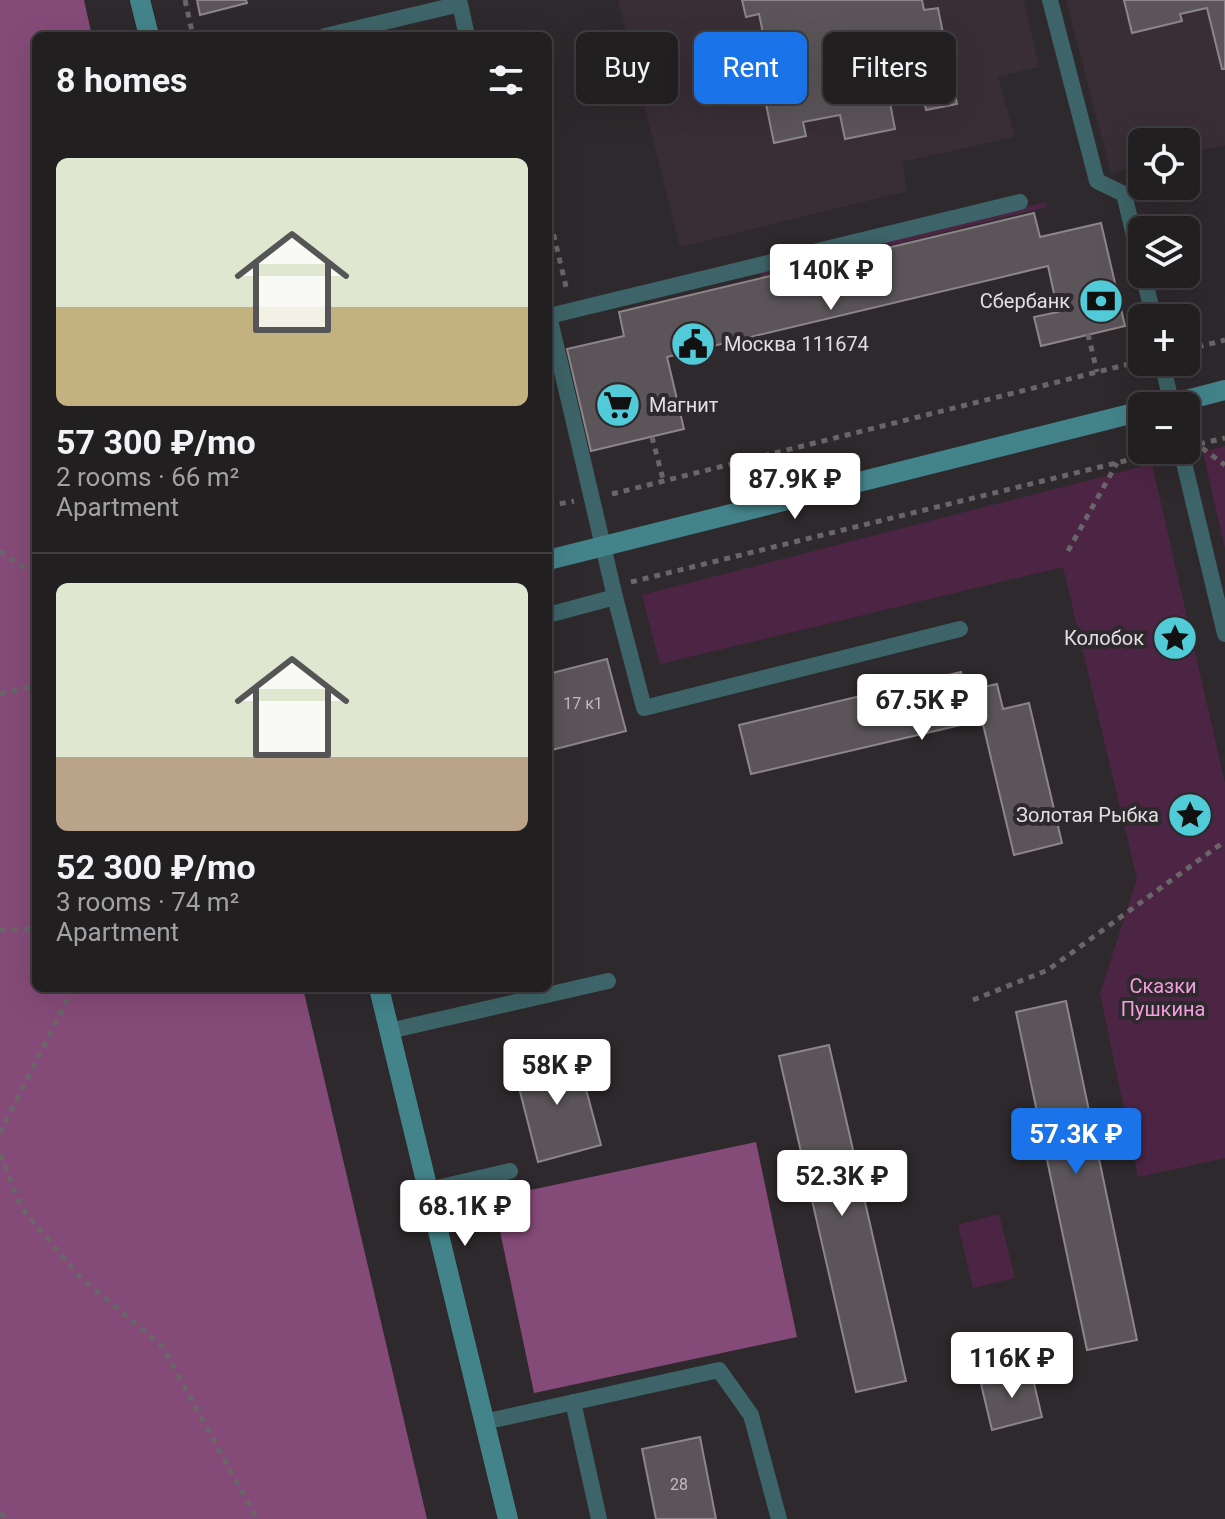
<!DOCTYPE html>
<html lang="en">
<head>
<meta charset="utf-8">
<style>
	:root { --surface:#221f21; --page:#2e2c2e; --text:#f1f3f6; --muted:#a2a2a5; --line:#3f3d3f; --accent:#1a73e8 }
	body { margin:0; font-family:Roboto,sans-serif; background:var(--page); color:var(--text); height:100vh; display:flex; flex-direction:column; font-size:30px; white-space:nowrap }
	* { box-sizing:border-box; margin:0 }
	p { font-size:26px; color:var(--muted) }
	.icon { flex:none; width:44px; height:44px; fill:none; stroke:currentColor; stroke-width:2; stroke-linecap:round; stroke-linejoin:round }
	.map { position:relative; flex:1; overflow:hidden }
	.drawer { position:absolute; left:32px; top:32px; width:520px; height:960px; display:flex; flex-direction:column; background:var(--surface); border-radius:12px; box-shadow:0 8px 32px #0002,0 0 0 2px var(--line) }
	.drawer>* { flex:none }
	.guide { position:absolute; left:576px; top:32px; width:528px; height:72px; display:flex; gap:16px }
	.tools { position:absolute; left:1128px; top:128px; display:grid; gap:16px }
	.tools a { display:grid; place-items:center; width:72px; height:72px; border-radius:12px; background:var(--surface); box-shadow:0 8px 32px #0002,0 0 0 2px var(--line); font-size:40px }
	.price { position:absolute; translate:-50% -68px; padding:0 18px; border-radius:8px; background:#fff; color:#222; font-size:26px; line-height:52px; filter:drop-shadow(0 2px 4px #0008) }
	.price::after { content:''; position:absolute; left:50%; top:48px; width:24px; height:18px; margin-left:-12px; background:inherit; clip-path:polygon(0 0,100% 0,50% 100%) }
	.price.active { background:var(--accent); color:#fff }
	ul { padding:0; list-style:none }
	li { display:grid; align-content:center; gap:16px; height:424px; padding:0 24px }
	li+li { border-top:2px solid var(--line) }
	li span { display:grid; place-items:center; height:248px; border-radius:12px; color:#555 }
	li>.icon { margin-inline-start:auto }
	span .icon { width:144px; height:144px; fill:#fffc; stroke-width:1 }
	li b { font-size:34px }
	h2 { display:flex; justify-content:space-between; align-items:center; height:96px; padding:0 24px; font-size:34px }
	.tag { padding:0 28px; border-radius:12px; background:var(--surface); box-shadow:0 8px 32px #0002,0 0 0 2px var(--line); font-size:28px; line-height:72px }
	.tag.active { background:var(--accent); color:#fff }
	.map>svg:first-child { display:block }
	.built { fill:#392e36 }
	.green { fill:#4d2544 }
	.forest { fill:#854b78 }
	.building { fill:#5b5559; stroke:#8c858a; stroke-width:2 }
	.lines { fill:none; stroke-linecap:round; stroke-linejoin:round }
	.path { stroke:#6a6568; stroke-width:5; stroke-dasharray:6 6; stroke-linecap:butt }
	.lane { stroke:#3d6468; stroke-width:16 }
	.secondary { stroke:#43848b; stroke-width:20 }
	.labels { text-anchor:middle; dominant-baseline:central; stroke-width:8; stroke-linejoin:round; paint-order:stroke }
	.number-label { font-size:16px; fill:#c0bcbf }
	.poi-label { font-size:20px; fill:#e2dee1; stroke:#2e292c; text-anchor:end }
	.park-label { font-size:20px; fill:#f39ede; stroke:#2e292c }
</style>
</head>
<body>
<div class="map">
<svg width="1225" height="1519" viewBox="0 0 1225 1519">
	<rect width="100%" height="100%" fill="#2e292c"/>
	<g class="built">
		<path d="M618 0H1024L1039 67 998 77 1015 137 902 162 907 191 680 247Z"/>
		<path d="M1066 0H1225V145L1186 154V142H1142V165L1111 173Z"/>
	</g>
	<g class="green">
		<path d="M1046 202 1047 207 761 277 760 271Z"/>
		<path d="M1225 446V549L1203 452Z"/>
		<path d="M1152 464 1225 783V1158L1138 1177 1100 993 1137 879 1063 567 660 664 642 595Z"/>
		<path d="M999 1214 1015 1278 973 1288 958 1225Z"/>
	</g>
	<g class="forest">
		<path d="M0 0H84L92 36H36V988H303L427 1519H0Z"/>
		<path d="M756 1142 797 1337 534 1393 493 1198Z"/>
	</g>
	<g class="building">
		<path d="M197 0H246L247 3 200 15Z"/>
		<path d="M742 0H922L924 10 938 8 957 104 926 110 923 96 890 103 895 129 845 139 840 115 803 122 806 136 774 143 754 46 765 43 759 14 746 17Z"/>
		<path d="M1124 0H1225V69H1222L1207 8 1180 14 1182 21 1132 33Z"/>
		<path d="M1034 213 1040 237 1101 223 1125 326 1041 346 1034 317 1058 312 1048 266 667 357 684 429 591 451 567 349 624 336 619 312Z"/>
		<path d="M607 659 626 731 548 751V674Z"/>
		<path d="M961 672 965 691 997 684 1003 709 1029 703 1062 843 1014 855 982 720 751 774 739 725Z"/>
		<path d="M1066 1001 1137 1340 1087 1350 1016 1012Z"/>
		<path d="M829 1045 906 1381 856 1392 779 1056Z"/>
		<path d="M576 1052 601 1145 538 1162 514 1068Z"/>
		<path d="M1031 1371 1042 1417 992 1430 981 1384Z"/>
		<path d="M700 1437 716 1519H656L642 1449Z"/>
	</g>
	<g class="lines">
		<g class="path">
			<path d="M185 0 193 36"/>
			<path d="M548 211 567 291"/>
			<path d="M1088 334 1097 372"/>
			<path d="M1186 350 1225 340"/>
			<path d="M652 437 664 483"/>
			<path d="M1199 444 1225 438"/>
			<path d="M1202 448 1225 465"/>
			<path d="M612 494 1141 361"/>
			<path d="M548 506 574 501"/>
			<path d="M0 551 36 576"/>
			<path d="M1068 551 1117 463"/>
			<path d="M631 582 1161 452"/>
			<path d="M0 694 36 685"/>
			<path d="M0 930 36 929"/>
			<path d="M973 1000 1048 970 1225 841"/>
			<path d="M0 1133 73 988"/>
			<path d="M0 1154 21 1207 79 1276 162 1346 257 1519"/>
			<path d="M0 1514 12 1519"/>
		</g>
		<g class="lane">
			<path d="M1050 0 1097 181 1124 194 1142 269"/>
			<path d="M325 36 460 4 467 36"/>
			<path d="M1143 274 1154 318"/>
			<path d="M1162 362 1172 406"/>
			<path d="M1181 450 1225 634"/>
			<path d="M615 597 644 708 960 629"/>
			<path d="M548 615 615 597 549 316 1020 202"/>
			<path d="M389 1031 608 981"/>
			<path d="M428 1190 510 1171"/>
			<path d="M573 1402 599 1519"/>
			<path d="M484 1422 719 1370 751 1415 779 1519"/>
		</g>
		<g class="secondary">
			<path d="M140 0 149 36"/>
			<path d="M1163 406 1225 390"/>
			<path d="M548 560 1142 411"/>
			<path d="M379 988 508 1519"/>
		</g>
	</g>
	<defs>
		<g id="bank-disc" transform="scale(2.3)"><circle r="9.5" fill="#52cbd8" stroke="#2e292c"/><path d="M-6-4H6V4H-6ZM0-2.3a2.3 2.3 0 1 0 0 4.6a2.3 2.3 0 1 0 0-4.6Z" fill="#111"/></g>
		<g id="civic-disc" transform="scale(2.3)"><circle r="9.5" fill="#52cbd8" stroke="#2e292c"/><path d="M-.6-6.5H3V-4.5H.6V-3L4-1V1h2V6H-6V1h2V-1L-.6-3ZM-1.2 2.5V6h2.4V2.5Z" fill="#111"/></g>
		<g id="supermarket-disc" transform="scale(2.3)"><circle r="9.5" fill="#52cbd8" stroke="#2e292c"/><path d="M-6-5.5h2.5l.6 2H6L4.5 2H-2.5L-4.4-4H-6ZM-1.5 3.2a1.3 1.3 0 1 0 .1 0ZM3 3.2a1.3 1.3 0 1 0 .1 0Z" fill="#111"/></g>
		<g id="sight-disc" transform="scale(2.3)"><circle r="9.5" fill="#52cbd8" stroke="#2e292c"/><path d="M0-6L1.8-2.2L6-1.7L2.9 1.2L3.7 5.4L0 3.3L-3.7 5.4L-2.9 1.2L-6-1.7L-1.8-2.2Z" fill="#111"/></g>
	</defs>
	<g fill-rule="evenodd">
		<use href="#bank-disc" x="1101" y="301"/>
		<use href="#civic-disc" x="693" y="344"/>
		<use href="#supermarket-disc" x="618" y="405"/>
		<use href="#sight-disc" x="1175" y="638"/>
		<use href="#sight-disc" x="1190" y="815"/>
	</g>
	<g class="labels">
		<g class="number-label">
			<text x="583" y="703">17 к1</text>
			<text x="679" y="1484">28</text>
		</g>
		<g class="poi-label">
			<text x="1070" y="301">Сбербанк</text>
			<text x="724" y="344" text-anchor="start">Москва 111674</text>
			<text x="649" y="405" text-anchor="start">Магнит</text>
			<text x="1144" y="638">Колобок</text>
			<text x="1159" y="815">Золотая Рыбка</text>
		</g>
		<g class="park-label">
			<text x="1163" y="986">Сказки<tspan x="1163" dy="23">Пушкина</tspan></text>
		</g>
	</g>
</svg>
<div class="tools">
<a><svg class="icon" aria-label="locate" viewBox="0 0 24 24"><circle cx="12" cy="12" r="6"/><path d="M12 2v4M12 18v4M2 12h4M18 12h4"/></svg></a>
<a><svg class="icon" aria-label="layers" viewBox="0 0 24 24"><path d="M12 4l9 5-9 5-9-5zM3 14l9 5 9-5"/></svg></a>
<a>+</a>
<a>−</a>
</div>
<b class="price" style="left:831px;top:312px">140K ₽</b>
<b class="price" style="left:795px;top:521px">87.9K ₽</b>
<b class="price" style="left:922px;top:742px">67.5K ₽</b>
<b class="price" style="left:557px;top:1107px">58K ₽</b>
<b class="price active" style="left:1076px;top:1176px">57.3K ₽</b>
<b class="price" style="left:842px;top:1218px">52.3K ₽</b>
<b class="price" style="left:465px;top:1248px">68.1K ₽</b>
<b class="price" style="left:1012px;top:1400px">116K ₽</b>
<div class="guide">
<a class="tag">Buy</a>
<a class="tag active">Rent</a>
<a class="tag">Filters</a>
</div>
<section class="drawer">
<h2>8 homes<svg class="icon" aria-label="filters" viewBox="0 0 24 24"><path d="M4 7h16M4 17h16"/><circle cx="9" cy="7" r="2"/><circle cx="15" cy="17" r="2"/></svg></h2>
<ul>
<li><span style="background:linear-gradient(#dfe7d0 60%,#c2b280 0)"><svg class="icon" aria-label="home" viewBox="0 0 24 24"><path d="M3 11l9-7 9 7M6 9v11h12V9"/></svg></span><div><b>57 300 ₽/mo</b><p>2 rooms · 66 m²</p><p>Apartment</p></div></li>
<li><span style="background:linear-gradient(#dfe7d0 70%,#b9a48a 0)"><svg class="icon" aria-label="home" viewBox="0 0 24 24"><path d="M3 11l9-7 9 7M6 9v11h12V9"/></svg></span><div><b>52 300 ₽/mo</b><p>3 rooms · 74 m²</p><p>Apartment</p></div></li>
</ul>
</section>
</div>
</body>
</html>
